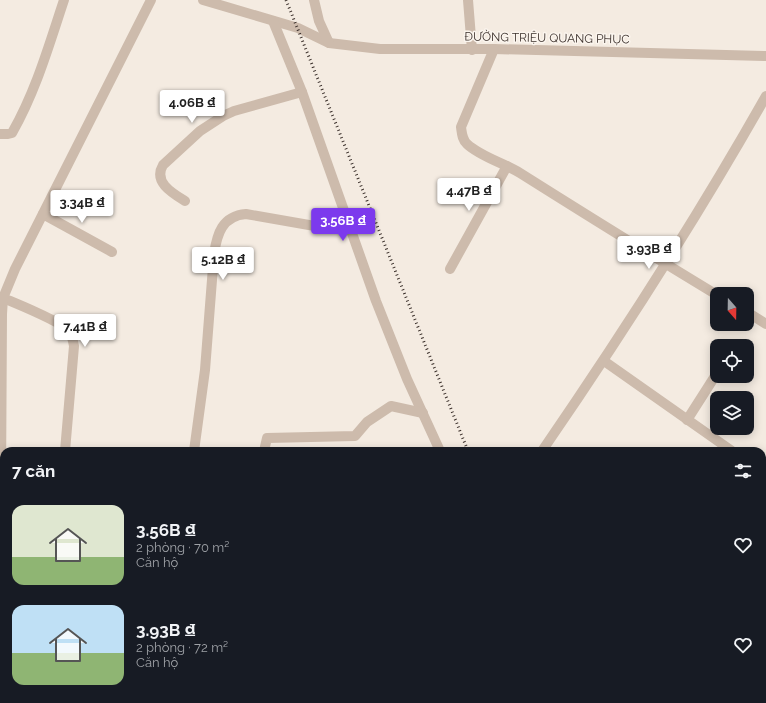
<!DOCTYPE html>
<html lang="vi">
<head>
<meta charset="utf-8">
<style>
	:root { --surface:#171b24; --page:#242831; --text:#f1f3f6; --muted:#9ea1a6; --accent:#7c3aed }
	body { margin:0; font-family:Raleway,sans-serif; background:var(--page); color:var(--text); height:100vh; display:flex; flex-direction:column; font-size:15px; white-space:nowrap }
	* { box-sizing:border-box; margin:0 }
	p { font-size:13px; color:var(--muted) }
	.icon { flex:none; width:22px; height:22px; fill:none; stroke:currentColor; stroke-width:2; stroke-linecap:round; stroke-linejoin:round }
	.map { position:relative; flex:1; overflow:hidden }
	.details { position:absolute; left:0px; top:447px; width:766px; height:256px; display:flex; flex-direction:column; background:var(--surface); border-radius:12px 12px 0 0; box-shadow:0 2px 10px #0003 }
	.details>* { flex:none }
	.needle { width:26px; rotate:160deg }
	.tools { position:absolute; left:710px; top:287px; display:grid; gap:8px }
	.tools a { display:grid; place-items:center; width:44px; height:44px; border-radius:8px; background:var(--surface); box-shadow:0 2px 10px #0003; font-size:20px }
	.price { position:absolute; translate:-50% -34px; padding:0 9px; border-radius:4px; background:#fff; color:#222; font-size:13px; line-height:26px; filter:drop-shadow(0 1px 2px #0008) }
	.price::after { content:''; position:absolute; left:50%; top:24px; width:12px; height:9px; margin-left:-6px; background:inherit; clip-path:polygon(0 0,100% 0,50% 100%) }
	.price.current { background:var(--accent); color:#fff }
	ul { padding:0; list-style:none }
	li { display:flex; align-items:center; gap:12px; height:100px; padding:0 12px }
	li span { display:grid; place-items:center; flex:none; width:112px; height:80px; border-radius:12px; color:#555 }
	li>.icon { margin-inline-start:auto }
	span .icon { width:48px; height:48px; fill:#fffc; stroke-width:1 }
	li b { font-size:17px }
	h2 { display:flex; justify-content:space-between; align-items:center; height:48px; padding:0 12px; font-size:17px }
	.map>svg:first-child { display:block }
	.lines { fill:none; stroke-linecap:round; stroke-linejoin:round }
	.minor { stroke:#cdbbac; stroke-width:10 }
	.rail { stroke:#3b302b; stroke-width:3; stroke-dasharray:1 3; stroke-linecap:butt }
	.labels { text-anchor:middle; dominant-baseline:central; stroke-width:3; stroke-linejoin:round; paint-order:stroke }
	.street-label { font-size:12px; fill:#3b302b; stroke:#fbf5ee }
</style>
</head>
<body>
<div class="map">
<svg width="766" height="703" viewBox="0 0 766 703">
	<rect width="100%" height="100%" fill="#f4ebe1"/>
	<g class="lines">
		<g class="minor">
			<path d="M203 0 298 28 329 43 380 49H494L766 56"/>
			<path d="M314 0 319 21 329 43"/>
			<path d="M468 0 472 50"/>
			<path d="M273 21 302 92 376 301 407 379 440 451"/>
			<path d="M494 49 461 127C462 134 462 139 467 144 481 157 504 163 520 173 585 214 651 255 717 295"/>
			<path d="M0 134H8L12 133C36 91 49 45 64 0"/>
			<path d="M185 201C172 193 153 182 163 165L200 131 223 116 234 111 302 92"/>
			<path d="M43 214 112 252"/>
			<path d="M450 269 507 166"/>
			<path d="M3 298C17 304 60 321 69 331 72 335 73 341 74 346L65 451"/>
			<path d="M747 312 766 324"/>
			<path d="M604 361 732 451"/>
			<path d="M687 420 717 373"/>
			<path d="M194 451 205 370 214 254C217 234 222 216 246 214L326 228 348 224"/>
			<path d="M264 451 267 438 355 436 367 422 391 406 423 413"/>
			<path d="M542 451C621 336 697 218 766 96"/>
			<path d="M762 471 766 473"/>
			<path d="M1 485 2 314 3 298 15 269 151 0"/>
			<path d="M762 580H766"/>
			<path d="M0 611 4 612"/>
			<path d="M39 699V703"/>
			<path d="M435 699V703"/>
			<path d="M198 703V699"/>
			<path d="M239 703 240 699"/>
			<path d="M372 703 373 699"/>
		</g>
		<g class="rail">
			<path d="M286 0 468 451"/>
			<path d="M571 699 573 703"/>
		</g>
	</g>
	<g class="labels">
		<g class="street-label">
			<text transform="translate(547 38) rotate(1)">ĐƯỜNG TRIỆU QUANG PHỤC</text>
		</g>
	</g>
</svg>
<div class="tools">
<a><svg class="needle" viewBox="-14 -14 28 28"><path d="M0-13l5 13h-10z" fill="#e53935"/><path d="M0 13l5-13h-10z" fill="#9ea1a6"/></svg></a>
<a><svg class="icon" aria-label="locate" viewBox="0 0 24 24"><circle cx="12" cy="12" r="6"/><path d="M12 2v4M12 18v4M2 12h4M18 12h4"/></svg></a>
<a><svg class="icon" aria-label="layers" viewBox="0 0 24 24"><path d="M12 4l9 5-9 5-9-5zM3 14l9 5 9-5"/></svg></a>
</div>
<b class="price" style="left:192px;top:124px">4.06B ₫</b>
<b class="price" style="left:469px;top:212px">4.47B ₫</b>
<b class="price" style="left:82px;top:224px">3.34B ₫</b>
<b class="price current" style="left:343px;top:242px">3.56B ₫</b>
<b class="price" style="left:649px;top:270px">3.93B ₫</b>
<b class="price" style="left:223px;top:281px">5.12B ₫</b>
<b class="price" style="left:85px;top:348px">7.41B ₫</b>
<section class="details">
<h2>7 căn<svg class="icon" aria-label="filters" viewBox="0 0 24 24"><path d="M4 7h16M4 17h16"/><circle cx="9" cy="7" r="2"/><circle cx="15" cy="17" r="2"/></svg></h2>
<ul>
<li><span style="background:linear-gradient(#dfe7d0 65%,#8fb573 0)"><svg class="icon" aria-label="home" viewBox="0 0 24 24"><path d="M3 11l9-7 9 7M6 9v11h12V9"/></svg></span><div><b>3.56B ₫</b><p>2 phòng · 70 m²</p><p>Căn hộ</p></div><svg class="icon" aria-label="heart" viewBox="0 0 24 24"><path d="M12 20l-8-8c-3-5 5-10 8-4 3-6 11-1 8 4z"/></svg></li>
<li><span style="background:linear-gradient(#bfe0f5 60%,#8fb573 0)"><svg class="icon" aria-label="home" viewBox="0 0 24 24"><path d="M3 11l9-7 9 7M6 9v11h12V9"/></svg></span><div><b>3.93B ₫</b><p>2 phòng · 72 m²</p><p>Căn hộ</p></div><svg class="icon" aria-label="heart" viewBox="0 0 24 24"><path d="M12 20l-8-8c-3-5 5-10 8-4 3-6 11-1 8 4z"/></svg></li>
</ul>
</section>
</div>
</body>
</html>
